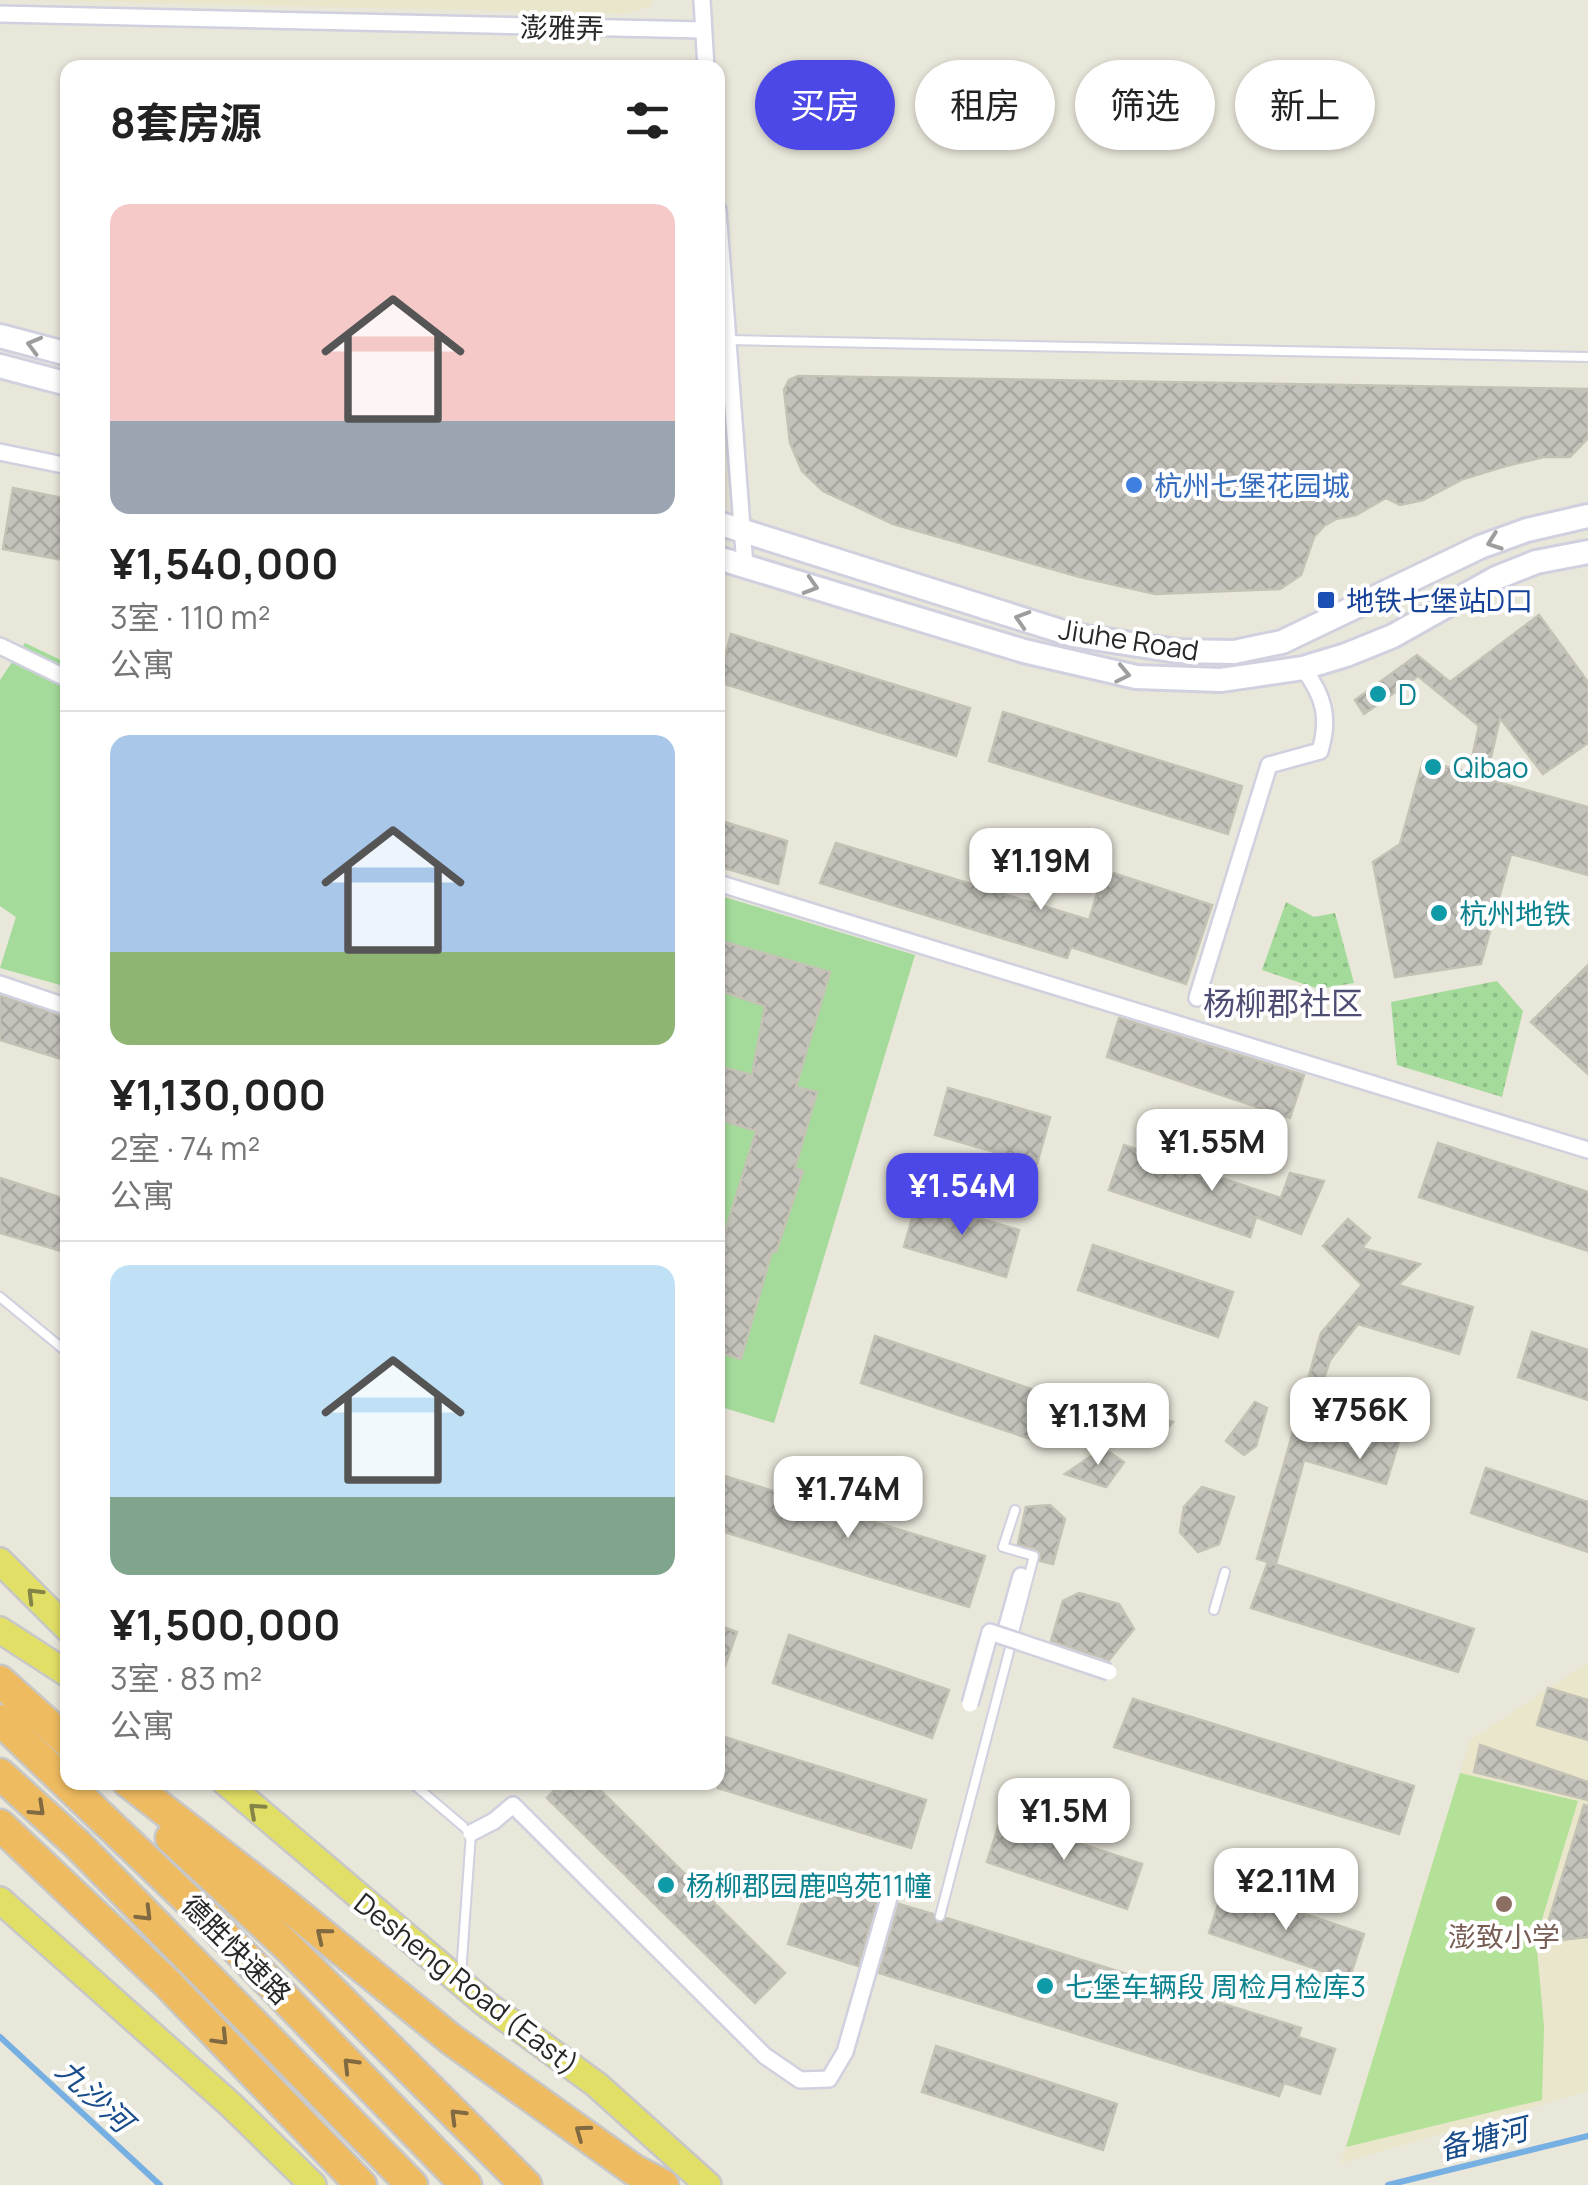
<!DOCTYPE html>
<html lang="zh">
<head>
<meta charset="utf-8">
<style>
	:root { --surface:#fff; --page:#f2f2f2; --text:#222; --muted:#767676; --line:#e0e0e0; --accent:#4c48e8 }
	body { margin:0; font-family:Manrope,"Noto Sans SC",sans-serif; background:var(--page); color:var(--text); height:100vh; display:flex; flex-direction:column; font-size:38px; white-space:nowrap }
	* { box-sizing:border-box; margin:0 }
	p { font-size:32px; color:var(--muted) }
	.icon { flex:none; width:55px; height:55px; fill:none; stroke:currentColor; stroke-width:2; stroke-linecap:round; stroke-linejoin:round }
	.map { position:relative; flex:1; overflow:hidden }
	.sheet { position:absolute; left:60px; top:60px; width:665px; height:1730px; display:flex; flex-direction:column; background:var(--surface); border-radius:20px; box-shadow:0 2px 8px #0004 }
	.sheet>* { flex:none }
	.banner { position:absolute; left:755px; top:60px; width:682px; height:90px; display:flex; gap:20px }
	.price { position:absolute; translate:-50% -85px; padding:0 22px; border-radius:20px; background:#fff; color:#222; font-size:32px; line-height:65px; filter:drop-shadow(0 2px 5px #0008) }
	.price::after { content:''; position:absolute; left:50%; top:60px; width:30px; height:22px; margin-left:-15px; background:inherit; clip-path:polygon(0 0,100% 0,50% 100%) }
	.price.current { background:var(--accent); color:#fff }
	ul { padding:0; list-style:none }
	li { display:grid; align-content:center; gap:20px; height:530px; padding:0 50px }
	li+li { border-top:2px solid var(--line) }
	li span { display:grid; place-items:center; height:310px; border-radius:20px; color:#555 }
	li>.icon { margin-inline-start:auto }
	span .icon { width:180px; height:180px; fill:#fffc; stroke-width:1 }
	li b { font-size:42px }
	h2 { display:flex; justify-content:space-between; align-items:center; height:120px; padding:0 50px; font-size:42px }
	.tag { padding:0 35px; border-radius:45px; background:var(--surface); box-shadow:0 2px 8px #0004; font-size:35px; line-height:90px }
	.tag.current { background:var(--accent); color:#fff }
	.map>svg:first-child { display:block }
	.education { fill:#e9e6cb }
	.grass { fill:url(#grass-dots) }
	.park { fill:#a4db9b }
	.pitch { fill:#b3e198 }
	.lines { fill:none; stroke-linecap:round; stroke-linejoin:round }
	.stream { stroke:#76afe2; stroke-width:6 }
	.building { fill:url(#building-cross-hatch); stroke:#c4c2b5; stroke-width:2.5 }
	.lane-casing { stroke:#d0d0df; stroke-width:12 }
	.street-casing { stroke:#d0d0df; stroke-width:20 }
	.secondary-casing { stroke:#d0d0df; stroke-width:28 }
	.primary-casing { stroke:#c7c7c7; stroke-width:30 }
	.highway-casing { stroke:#c7c7c7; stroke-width:35 }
	.lane { stroke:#fff; stroke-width:8 }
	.street { stroke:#fff; stroke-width:15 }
	.secondary { stroke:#fff; stroke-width:22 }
	.primary { stroke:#e2df66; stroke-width:25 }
	.highway { stroke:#eebb60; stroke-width:30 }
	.street-bridge-casing { stroke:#d0d0df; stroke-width:20; stroke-linecap:butt }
	.street-bridge { stroke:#fff; stroke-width:15 }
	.oneway { stroke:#9e9e9e }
	.oneway2 { stroke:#858447 }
	.oneway3 { stroke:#816a41 }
	.shop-dot { fill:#3f7fe0; stroke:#fff; stroke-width:4 }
	.transit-dot { fill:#1a4fb4; stroke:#fff; stroke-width:4 }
	.culture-dot { fill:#0f9aa8; stroke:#fff; stroke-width:4 }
	.education-dot { fill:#8d6e63; stroke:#fff; stroke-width:4 }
	.labels { text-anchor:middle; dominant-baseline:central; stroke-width:8; stroke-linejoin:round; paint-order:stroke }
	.street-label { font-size:28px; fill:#282828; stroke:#fff }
	.shop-label { font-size:28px; fill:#366cbe; stroke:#fff; text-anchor:start }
	.transit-label { font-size:28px; fill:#164399; stroke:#fff; text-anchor:start }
	.culture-label { font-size:28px; fill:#0d838f; stroke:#fff; text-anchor:start }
	.education-label { font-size:28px; fill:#785e54; stroke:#fff }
	.water-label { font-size:30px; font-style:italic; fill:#194c8a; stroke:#fff }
	.quarter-label { font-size:32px; fill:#4e4d74; stroke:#fff }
</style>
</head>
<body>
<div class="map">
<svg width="1588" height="2185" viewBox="0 0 1588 2185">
	<defs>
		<pattern id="grass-dots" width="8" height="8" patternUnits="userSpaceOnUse" patternTransform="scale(2.5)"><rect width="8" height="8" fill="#a4db9b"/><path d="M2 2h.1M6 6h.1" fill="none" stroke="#8dbc86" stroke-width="1.8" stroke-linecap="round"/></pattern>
		<pattern id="building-cross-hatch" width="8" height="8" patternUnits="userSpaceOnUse" patternTransform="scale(2.5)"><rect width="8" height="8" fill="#c4c2ba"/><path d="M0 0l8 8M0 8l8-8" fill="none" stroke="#a8a7a0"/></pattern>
	</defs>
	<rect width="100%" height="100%" fill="#e9e6da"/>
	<g class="education">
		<path d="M22 0H654L651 6 625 14Z"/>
		<path d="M1588 1662V2091L1341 2163 1470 1740Z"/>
	</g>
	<g class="grass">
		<path d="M1286 902 1314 917 1335 913 1354 983 1319 989 1262 970Z"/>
		<path d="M1497 981 1523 1011 1502 1097 1397 1065 1391 1002Z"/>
	</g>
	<g class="park">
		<path d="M25 643 67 663V987L0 968 16 917 0 906V680Z"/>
		<path d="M718 895 915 955 774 1423 718 1406Z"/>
	</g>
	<path class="pitch" d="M1460 1773 1578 1801 1536 1939 1544 2027 1542 2100 1346 2147Z"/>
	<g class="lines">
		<g class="stream">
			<path d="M0 2037 160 2185"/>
			<path d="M1388 2185 1588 2136"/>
		</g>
	</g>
	<g class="building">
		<path d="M798 376 1588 389V438L1570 457H1544L1506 466 1463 479 1423 500 1400 505 1386 498 1356 515 1336 519 1324 526 1314 537 1301 575 1280 589 1155 594 1080 577 893 524 823 491 802 471 790 443 784 390 789 380Z"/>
		<path d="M13 488 68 499V561L3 549Z"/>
		<path d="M1539 615 1588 682V743L1543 774 1500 718 1486 779 1588 807V875L1511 854 1481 964 1395 977 1373 862 1400 844 1423 761 1469 772 1479 726 1418 676 1364 714 1355 700 1417 655 1450 682Z"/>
		<path d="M731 634 970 708 956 756 718 682Z"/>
		<path d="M1003 712 1242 786 1228 834 989 761Z"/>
		<path d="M718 820 787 841 778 884 718 866Z"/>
		<path d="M836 843 1089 920 1104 870 1212 905 1186 984 1071 947 1067 958 820 883Z"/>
		<path d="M718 940 830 972 796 1087 817 1092 795 1168 803 1171 776 1252 772 1251 741 1359 718 1352V1270L726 1240 723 1239 756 1131 718 1119V1066L752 1075 765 1006 718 990Z"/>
		<path d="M1588 965V1074L1531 1022Z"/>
		<path d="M0 996 68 1018V1061L0 1040Z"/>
		<path d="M1119 1018 1304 1075 1290 1118 1107 1057Z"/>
		<path d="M948 1088 1050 1117 1037 1164 935 1135Z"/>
		<path d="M1438 1143 1588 1192V1251L1419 1197Z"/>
		<path d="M1124 1145 1281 1198 1290 1173 1324 1181 1301 1234 1256 1217 1250 1237 1109 1190Z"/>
		<path d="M0 1178 68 1200V1253L0 1233Z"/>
		<path d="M917 1200 1019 1230 1006 1277 904 1247Z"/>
		<path d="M1348 1219 1370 1238 1362 1248 1420 1264 1398 1285 1473 1307 1459 1354 1358 1324 1330 1360 1313 1412 1400 1438 1386 1484 1304 1460 1276 1564 1268 1562 1474 1629 1458 1672 1251 1608 1268 1562 1257 1559 1321 1333 1362 1285 1323 1246Z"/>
		<path d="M1093 1245 1233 1292 1218 1337 1078 1290Z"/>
		<path d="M1532 1332 1588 1350V1400L1518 1377Z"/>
		<path d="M875 1336 1058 1398 1054 1412 1044 1410 1052 1416 1043 1443 861 1383Z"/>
		<path d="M1255 1402 1267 1408 1256 1446 1244 1455 1226 1441Z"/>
		<path d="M1152 1416 1173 1422 1154 1443 1134 1437Z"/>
		<path d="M1103 1448 1124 1462 1106 1487 1065 1474Z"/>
		<path d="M1486 1468 1588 1502V1552L1471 1513Z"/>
		<path d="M718 1474 985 1556 969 1607 718 1530Z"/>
		<path d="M1202 1487 1234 1497 1219 1544 1198 1552 1180 1532 1184 1507Z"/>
		<path d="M1050 1505 1065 1519 1053 1564 1040 1561 1041 1553 1037 1549 1018 1544 1026 1507Z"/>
		<path d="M1079 1593 1119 1604 1134 1629 1109 1660 1051 1641 1063 1601Z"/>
		<path d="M718 1625 737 1632 720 1680H718Z"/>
		<path d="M789 1635 949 1690 932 1738 773 1683Z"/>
		<path d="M1548 1688 1588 1700V1740L1537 1725Z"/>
		<path d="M1133 1699 1414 1786 1399 1834 1114 1747Z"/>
		<path d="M718 1735 926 1800 911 1848 718 1788Z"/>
		<path d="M1480 1745 1588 1782V1800L1474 1772Z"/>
		<path d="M562 1782H592L785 1973 755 2003 547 1798Z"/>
		<path d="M1584 1805 1588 1806V1937L1542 1942Z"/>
		<path d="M1001 1817 1142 1864 1127 1909 987 1862Z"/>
		<path d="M811 1876 878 1897 858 1966 788 1944Z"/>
		<path d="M1224 1887 1364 1934 1349 1980 1209 1933Z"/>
		<path d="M899 1904 933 1914 937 1923 947 1918 1301 2028 1298 2037 1335 2049 1320 2094 1284 2083 1279 2096 879 1973Z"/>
		<path d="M936 2046 1117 2104 1103 2150 922 2092Z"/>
	</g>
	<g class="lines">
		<g class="lane-casing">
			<g id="lane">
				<path d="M728 340 1588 357"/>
				<path d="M0 1297 68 1353"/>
				<path d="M1214 1610 1225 1572"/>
				<path d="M411 1782 471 1833 461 1974"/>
				<path d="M940 1916 1034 1556 1003 1547 1015 1510"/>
			</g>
		</g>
		<g class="street-casing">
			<g id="street">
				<path d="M702 0 706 68"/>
				<path d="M0 14 703 30"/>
				<path d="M718 210 745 566"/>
				<path d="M0 452 68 466"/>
				<path d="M0 646 68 679"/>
				<path d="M718 883 1588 1150"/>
				<path d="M0 984 68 1007"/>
				<path d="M1197 998 1269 765 1320 751C1330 718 1324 696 1303 668"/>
				<path d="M1004 1637 1021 1576"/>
			</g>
		</g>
		<g class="secondary-casing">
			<g id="secondary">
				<path d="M0 336 68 354"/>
				<path d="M0 366 68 384"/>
				<path d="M718 523 1073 635 1177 651 1234 652 1282 642 1480 547 1527 530 1588 516"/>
				<path d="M718 558 1024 651 1136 677 1221 680 1303 668 1346 655 1393 636 1496 578 1536 562 1588 552"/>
			</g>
		</g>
		<g class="primary-casing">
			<g id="primary">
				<path d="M0 1561 68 1629"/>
				<path d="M0 1630 68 1674"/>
				<path d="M225 1782 486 2004 597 2085 708 2185"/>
				<path d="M0 1900 231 2105 313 2185"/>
			</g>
		</g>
		<g class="highway-casing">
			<g id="highway">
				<path d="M0 1681 68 1742"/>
				<path d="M0 1720 206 1917 466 2185"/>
				<path d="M0 1774 77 1844 412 2185"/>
				<path d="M128 1782 284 1903 452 2040 634 2170 663 2185"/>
				<path d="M0 1825 167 1983 361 2185"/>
				<path d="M171 1838 285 1944 526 2185"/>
			</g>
		</g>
		<use href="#lane" class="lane"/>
		<use href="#street" class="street"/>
		<use href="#secondary" class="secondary"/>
		<use href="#primary" class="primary"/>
		<use href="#highway" class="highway"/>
		<g class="street-bridge-casing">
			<g id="street-bridge">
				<path d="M970 1704 990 1632 1109 1672"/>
				<path d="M471 1833 494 1821 513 1805 765 2056 800 2080 829 2079 845 2052 891 1891"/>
			</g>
		</g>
		<use href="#street-bridge" class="street-bridge"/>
	</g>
	<defs><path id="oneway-chevron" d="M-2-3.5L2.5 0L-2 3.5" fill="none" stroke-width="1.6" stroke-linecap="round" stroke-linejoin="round" transform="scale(2.5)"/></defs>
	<g class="oneway">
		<use href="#oneway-chevron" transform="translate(34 345) rotate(-165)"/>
		<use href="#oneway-chevron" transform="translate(1494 542) rotate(160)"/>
		<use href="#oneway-chevron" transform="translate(811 586) rotate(17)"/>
		<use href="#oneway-chevron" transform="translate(1022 619) rotate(-163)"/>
		<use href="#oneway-chevron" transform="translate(1123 674) rotate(12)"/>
	</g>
	<g class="oneway2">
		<use href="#oneway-chevron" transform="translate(34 1595) rotate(-135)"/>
		<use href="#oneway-chevron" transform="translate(256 1810) rotate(-138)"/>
	</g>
	<g class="oneway3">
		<use href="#oneway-chevron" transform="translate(38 1809) rotate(43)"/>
		<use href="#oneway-chevron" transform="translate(145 1914) rotate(45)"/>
		<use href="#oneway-chevron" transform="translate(323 1935) rotate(-141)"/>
		<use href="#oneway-chevron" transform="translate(221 2038) rotate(46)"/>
		<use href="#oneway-chevron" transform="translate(350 2065) rotate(-134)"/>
		<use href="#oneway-chevron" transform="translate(457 2116) rotate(-135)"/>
		<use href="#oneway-chevron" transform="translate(582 2132) rotate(-144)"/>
	</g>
	<circle class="shop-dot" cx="1134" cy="485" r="10"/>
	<rect class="transit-dot" x="1316" y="590" width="20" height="20" rx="5"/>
	<g class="culture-dot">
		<circle cx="1378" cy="694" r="10"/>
		<circle cx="1433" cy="767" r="10"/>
		<circle cx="1439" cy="913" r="10"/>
		<circle cx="666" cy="1885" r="10"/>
		<circle cx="1045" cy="1986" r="10"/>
	</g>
	<circle class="education-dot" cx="1504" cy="1904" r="10"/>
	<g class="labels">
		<g class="street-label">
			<text transform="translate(562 27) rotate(1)">澎雅弄</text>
			<text transform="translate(1129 639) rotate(9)">Jiuhe Road</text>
			<text transform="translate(237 1949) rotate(45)">德胜快速路</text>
			<text transform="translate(467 1983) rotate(38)">Desheng Road (East)</text>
		</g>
		<g class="shop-label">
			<text x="1154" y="485">杭州七堡花园城</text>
		</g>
		<g class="transit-label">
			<text x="1346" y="600">地铁七堡站D口</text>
		</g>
		<g class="culture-label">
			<text x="1398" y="694">D</text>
			<text x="1453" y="767">Qibao</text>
			<text x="1459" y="913">杭州地铁</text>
			<text x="686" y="1885">杨柳郡园鹿鸣苑11幢</text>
			<text x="1065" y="1986">七堡车辆段 周检月检库3</text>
		</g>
		<g class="education-label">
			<text x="1504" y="1936">澎致小学</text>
		</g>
		<g class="water-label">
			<text transform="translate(95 2095) rotate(43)">九沙河</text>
			<text transform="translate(1483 2138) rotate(-14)">备塘河</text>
		</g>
		<g class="quarter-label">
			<text x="1283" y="1003">杨柳郡社区</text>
		</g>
	</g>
</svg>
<b class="price" style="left:1041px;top:913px">¥1.19M</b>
<b class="price" style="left:1212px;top:1194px">¥1.55M</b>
<b class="price current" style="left:962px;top:1238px">¥1.54M</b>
<b class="price" style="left:1360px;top:1462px">¥756K</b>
<b class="price" style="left:1098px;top:1468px">¥1.13M</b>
<b class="price" style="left:848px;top:1541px">¥1.74M</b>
<b class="price" style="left:1064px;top:1863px">¥1.5M</b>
<b class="price" style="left:1286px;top:1933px">¥2.11M</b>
<div class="banner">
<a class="tag current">买房</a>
<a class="tag">租房</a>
<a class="tag">筛选</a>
<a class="tag">新上</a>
</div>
<section class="sheet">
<h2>8套房源<svg class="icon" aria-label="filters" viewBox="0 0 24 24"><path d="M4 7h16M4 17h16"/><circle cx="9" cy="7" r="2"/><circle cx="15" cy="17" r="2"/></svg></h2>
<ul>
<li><span style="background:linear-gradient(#f6c9c9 70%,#9aa5b1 0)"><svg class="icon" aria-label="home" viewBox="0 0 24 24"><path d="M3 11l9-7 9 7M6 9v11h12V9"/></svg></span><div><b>¥1,540,000</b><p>3室 · 110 m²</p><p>公寓</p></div></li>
<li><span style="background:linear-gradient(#a9c7e8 70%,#8fb573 0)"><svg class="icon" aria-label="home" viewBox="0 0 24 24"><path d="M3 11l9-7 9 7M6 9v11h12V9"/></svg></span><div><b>¥1,130,000</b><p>2室 · 74 m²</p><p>公寓</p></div></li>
<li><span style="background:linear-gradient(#bfe0f5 75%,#7fa58c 0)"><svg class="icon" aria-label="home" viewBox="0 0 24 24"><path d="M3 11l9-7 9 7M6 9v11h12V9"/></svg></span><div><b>¥1,500,000</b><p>3室 · 83 m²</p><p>公寓</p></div></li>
</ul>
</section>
</div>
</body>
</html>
